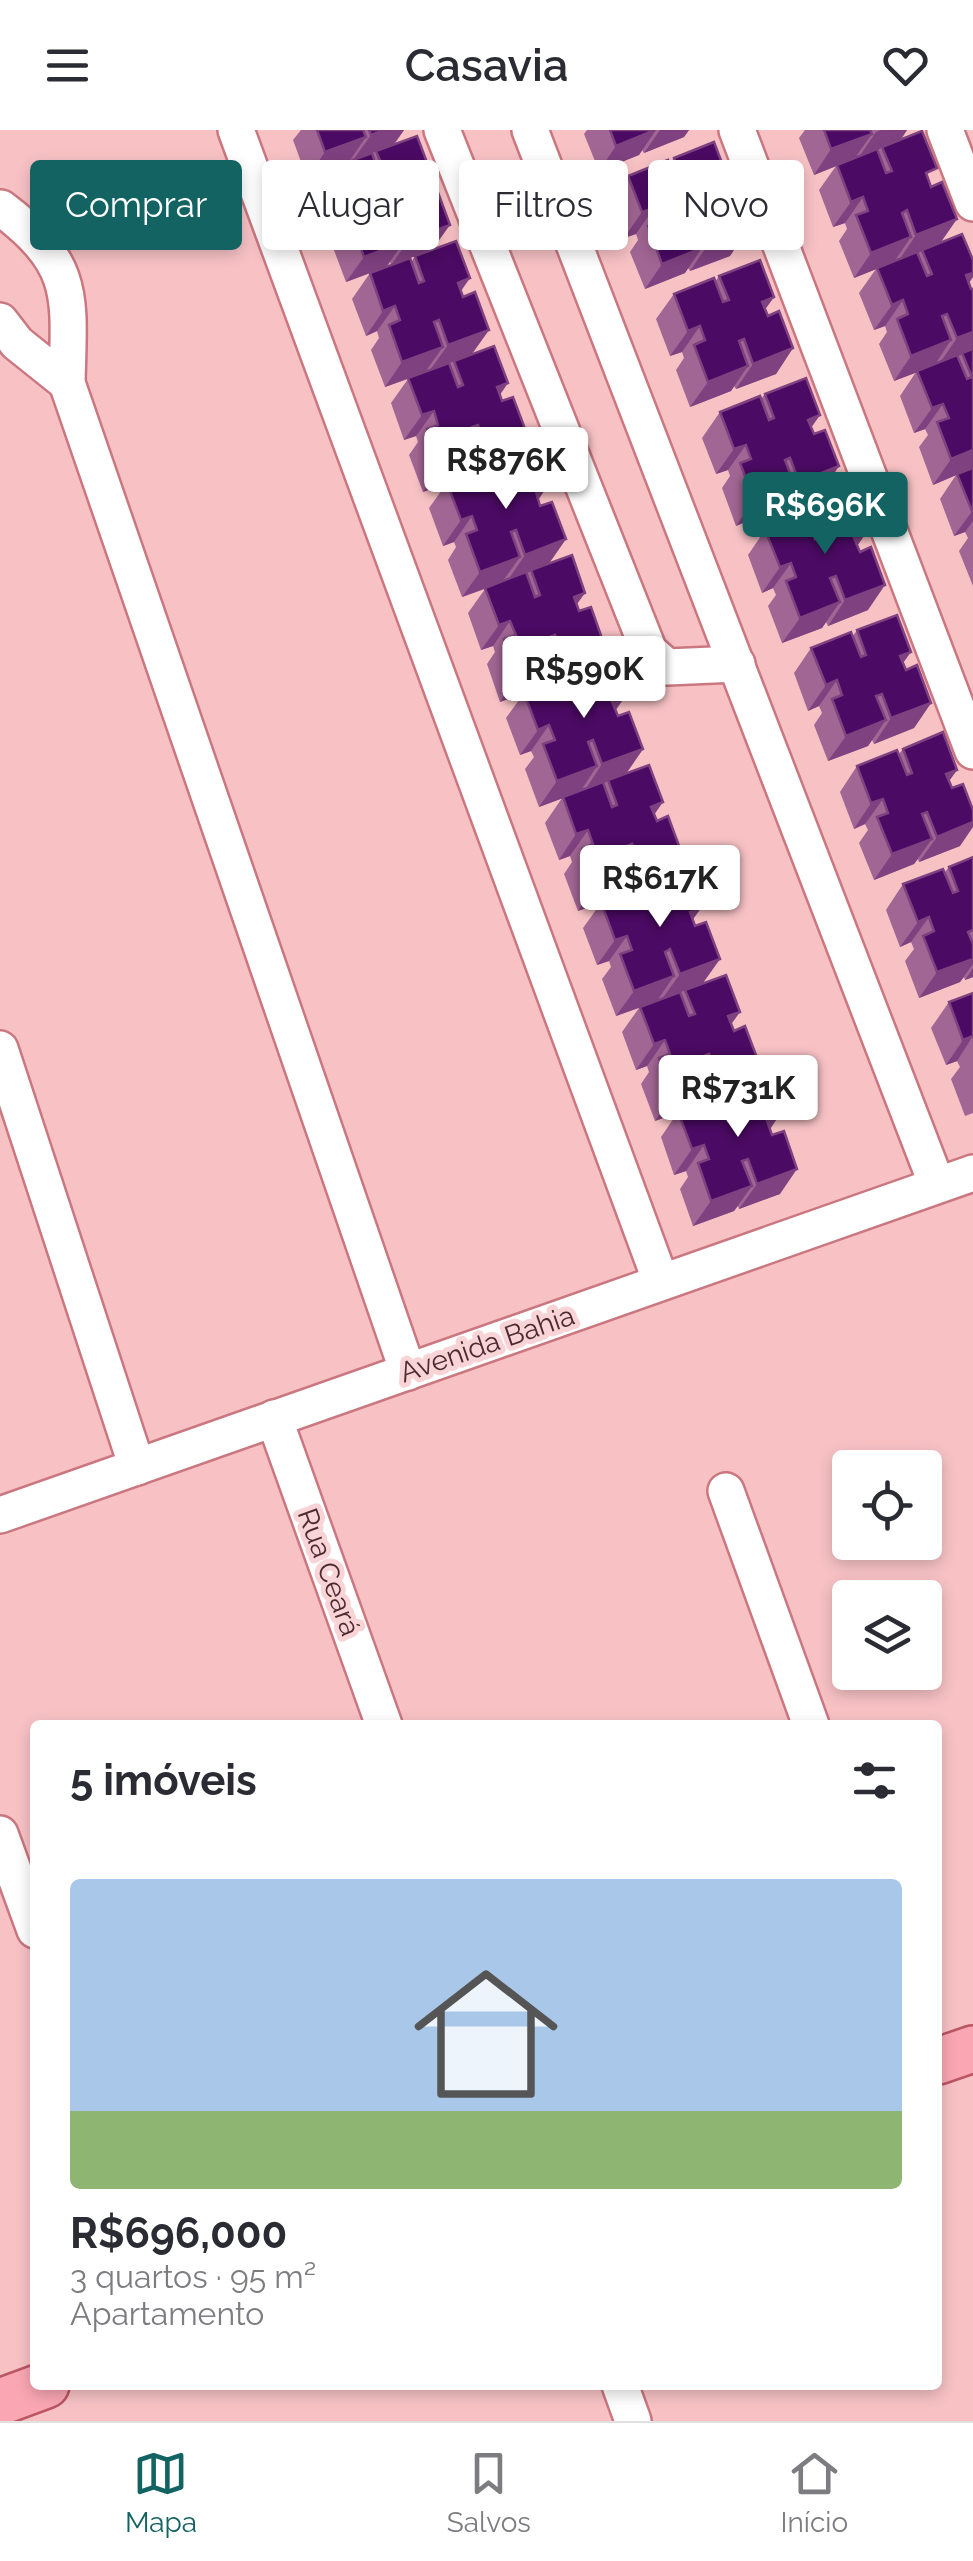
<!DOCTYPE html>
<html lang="pt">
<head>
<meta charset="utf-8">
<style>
	:root { --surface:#fff; --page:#f7f7f7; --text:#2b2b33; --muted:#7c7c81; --line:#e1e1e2; --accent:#146363 }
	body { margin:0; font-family:Raleway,sans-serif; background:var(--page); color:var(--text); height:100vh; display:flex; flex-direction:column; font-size:38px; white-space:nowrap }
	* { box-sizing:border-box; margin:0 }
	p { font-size:32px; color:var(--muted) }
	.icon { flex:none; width:55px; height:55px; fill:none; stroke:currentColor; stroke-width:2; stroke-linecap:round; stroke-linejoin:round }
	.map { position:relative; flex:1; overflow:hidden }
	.sheet { position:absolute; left:30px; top:1590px; width:912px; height:670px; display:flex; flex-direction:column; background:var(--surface); border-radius:10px; box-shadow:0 5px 15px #0003 }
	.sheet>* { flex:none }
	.banner { position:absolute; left:30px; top:30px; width:915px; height:90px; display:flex; gap:20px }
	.controls { position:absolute; left:832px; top:1320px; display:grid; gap:20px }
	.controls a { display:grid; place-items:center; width:110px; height:110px; border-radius:10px; background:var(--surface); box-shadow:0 5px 15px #0003; font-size:50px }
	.price { position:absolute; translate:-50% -85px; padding:0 22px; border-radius:10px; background:#fff; color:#222; font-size:32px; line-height:65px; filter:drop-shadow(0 2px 5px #0008) }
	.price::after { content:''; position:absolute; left:50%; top:60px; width:30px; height:22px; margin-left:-15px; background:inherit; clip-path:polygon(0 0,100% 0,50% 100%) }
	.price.active { background:var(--accent); color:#fff }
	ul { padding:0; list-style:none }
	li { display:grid; align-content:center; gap:20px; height:530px; padding:0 40px }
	li span { display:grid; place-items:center; height:310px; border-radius:10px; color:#555 }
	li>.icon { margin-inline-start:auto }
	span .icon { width:180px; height:180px; fill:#fffc; stroke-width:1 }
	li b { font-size:42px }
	h2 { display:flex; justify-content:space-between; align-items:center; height:120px; padding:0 40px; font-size:42px }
	.pill { padding:0 35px; border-radius:10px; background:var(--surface); box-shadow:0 5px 15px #0003; font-size:35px; line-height:90px }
	.pill.active { background:var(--accent); color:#fff }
	header { display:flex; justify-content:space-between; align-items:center; height:130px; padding:0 40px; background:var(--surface); font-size:45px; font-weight:600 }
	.tab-bar { display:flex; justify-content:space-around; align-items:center; height:140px; border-top:2px solid var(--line); background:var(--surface); font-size:28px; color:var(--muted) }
	.tab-bar a { display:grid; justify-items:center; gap:5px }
	.tab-bar .active { color:var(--accent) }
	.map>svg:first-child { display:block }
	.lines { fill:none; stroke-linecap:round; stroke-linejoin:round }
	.minor-casing { stroke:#ca777f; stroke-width:40 }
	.major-casing { stroke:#bb5663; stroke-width:50 }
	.minor { stroke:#fff; stroke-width:35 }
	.major { stroke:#faa7b3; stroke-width:45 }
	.wall { fill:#a26694; fill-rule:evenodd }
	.shaded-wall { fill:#7f4180 }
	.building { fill:#4b0a63; stroke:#7f4180; stroke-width:2.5 }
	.labels { text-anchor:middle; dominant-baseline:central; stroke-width:10; stroke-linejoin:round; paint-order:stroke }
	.street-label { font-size:28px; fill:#4c2a2d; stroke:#f9d4d6 }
</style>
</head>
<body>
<header><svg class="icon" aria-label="menu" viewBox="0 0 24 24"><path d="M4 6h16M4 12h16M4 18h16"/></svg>Casavia<svg class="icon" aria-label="heart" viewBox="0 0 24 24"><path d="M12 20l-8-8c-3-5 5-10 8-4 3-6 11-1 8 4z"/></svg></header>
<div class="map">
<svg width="973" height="2291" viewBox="0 0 973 2291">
	<rect width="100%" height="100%" fill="#f8c2c5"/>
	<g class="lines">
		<g class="minor-casing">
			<g id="minor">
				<path d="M236 0 661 1152"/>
				<path d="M442 0 649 521 667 537 737 534"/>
				<path d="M530 0 937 1055"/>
				<path d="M737 0 973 621"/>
				<path d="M945 0 973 73"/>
				<path d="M1 78C77 135 69 166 67 253L408 1242"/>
				<path d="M0 191 17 213 67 253"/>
				<path d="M0 919 137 1337"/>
				<path d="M274 1288 384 1595"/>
				<path d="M726 1361 811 1595"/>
				<path d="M0 1385 973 1043"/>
				<path d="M0 1704 35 1800"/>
				<path d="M620 2255 633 2291"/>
			</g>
		</g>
		<g class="major-casing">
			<g id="major">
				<path d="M938 1931 973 1919"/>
				<path d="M0 2272 46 2255"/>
			</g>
		</g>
		<use href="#minor" class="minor"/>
		<use href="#major" class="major"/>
	</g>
	<g class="wall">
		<path d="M301 0H404L394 15 431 43 422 55 432 120 461 161 463 167 489 200 472 224 500 265 502 271 527 304 509 330 469 345 467 341 463 347 423 362 409 325 418 312 416 306 404 310 391 273 408 249 385 257 371 220 379 208 377 201 366 206 352 169 370 143 346 152 332 115 341 103 338 97 327 101 313 64 330 39 307 48 293 10ZM415 126 412 131 387 137 390 132 391 135Z"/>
		<path d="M587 0H689L684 7 644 23 642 20 639 25 599 41 584 4Z"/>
		<path d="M805 0H907L901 10 929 50 940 113 969 153 971 159H973V456L959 421 968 408 965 402 954 406 940 369 956 345 933 355 919 317 928 305 925 299 914 303 900 266 916 242 894 251 879 214 887 202 885 196 874 200 859 163 876 139 854 148 839 111 847 99 845 93 833 97 819 60 836 36 814 45 799 8Z"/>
		<path d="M674 28 720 61 722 67 747 100 730 126 690 141 688 138 685 143 645 159 630 122 638 110 636 104 624 108 610 71 628 46 669 34Z"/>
		<path d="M719 146 774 167 765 179 768 186 793 218 776 244 736 259 734 256 731 261 690 277 676 240 684 228 682 222 670 226 656 189 674 164 715 152Z"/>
		<path d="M765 264 811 298 822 362 782 378 780 374 776 379 736 396 722 358 730 346 728 340 716 344 702 308 720 282 761 269Z"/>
		<path d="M493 336 546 358 538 370 540 376 566 409 548 434 577 475 579 481 604 514 587 539 624 568 616 580 618 586 643 619 626 644 654 685 657 691 682 724 664 749 701 778 693 789 695 796 720 829 703 853 731 894 741 959 778 987 770 999 780 1064 739 1079 738 1076 734 1081 693 1096 680 1059 688 1047 686 1041 674 1045 661 1007 678 982 655 991 641 954 649 942 647 936 636 940 622 902 639 878 616 886 602 849 611 837 609 831 597 835 583 798 601 773 578 781 564 744 572 732 570 726 559 730 545 693 562 668 539 677 525 639 534 627 531 621 520 625 506 588 524 563 500 572 487 534 495 522 493 516 481 520 468 483 485 459 462 467 448 430 456 417 454 412 443 416 429 378 447 353 489 342ZM570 546 566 551 541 556 545 551 546 554ZM724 965 720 970 695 976 699 971 700 974Z"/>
		<path d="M811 382 866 403 857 416 868 480 828 496 826 492 822 498 782 513 768 476 776 465 773 458 762 463 748 425 765 400 807 388Z"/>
		<path d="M857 500 903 533 906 540 931 573 914 598 874 614 872 610 868 616 828 631 814 595 822 583 819 576 808 581 794 543 811 518 853 506Z"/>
		<path d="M903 619 957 640 949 651 960 716 919 732 918 729 914 734 874 750 859 713 868 700 865 694 854 699 840 662 857 636 899 624Z"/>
		<path d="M973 727V847L965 850 964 847 960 852 919 868 905 831 914 819 911 812 900 817 886 780 903 754 945 742 949 737Z"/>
		<path d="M973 863V983L965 986 951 949 960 937 957 931 946 935 931 898 949 872Z"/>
	</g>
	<g class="shaded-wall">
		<path d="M385 0H404L393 15 353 30 371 5Z"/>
		<path d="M656 0 639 25 599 41 616 16Z"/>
		<path d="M660 0H689L684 7 644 23Z"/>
		<path d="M881 0H907L899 11 859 27 876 2Z"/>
		<path d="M872 4 854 29 814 45 831 19Z"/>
		<path d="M366 7 348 33 307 48 325 22Z"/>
		<path d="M431 43 413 69 419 47Z"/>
		<path d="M728 49 710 74 717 53Z"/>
		<path d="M863 67 845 93 833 97 851 72Z"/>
		<path d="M356 71 338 97 327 101 344 75Z"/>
		<path d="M654 78 636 104 624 108 642 82Z"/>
		<path d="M957 89 939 115 899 130 916 105Z"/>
		<path d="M450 95 432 120 391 135 409 110Z"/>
		<path d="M747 100 730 126 690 141 707 116Z"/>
		<path d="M911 107 894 132 854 148 871 123Z"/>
		<path d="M404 112 386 137 346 152 364 127Z"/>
		<path d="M702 118 685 143 645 159 662 134Z"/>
		<path d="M973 143V147L960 167 966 145Z"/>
		<path d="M470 148 452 174 458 153Z"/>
		<path d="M774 167 756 192 762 172Z"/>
		<path d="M903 170 885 196 874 200 892 175Z"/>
		<path d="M395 176 377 201 366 206 383 181Z"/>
		<path d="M700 196 682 222 670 226 688 201Z"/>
		<path d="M489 200 471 225 430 240 448 215Z"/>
		<path d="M973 202V220L939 234 957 208Z"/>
		<path d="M951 210 934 236 894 251 911 226Z"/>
		<path d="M443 217 425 242 385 257 402 232Z"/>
		<path d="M793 218 776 244 736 259 753 234Z"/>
		<path d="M748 236 731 261 690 277 708 252Z"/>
		<path d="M508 253 491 278 497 257Z"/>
		<path d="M943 274 925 299 914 303 932 278Z"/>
		<path d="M434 281 416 306 404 310 422 285Z"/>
		<path d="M820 285 802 311 808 290Z"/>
		<path d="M527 304 509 330 469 345 487 319Z"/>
		<path d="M746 315 728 340 716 344 734 319Z"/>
		<path d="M973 320V338L933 355 951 329Z"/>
		<path d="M481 321 463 347 423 362 441 336Z"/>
		<path d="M839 336 822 362 782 378 799 352Z"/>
		<path d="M794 354 776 379 736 396 754 370Z"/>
		<path d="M546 358 529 384 536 362Z"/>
		<path d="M973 380V391L965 402 954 406Z"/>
		<path d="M472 386 454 412 443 416 461 390Z"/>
		<path d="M866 403 848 429 854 408Z"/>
		<path d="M566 409 548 435 508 450 525 425Z"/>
		<path d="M520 427 502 452 462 467 480 442Z"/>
		<path d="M791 433 773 458 762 463 780 437Z"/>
		<path d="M885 455 868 480 828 496 845 470Z"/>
		<path d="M585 463 567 488 574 467Z"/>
		<path d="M840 472 822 498 782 513 800 488Z"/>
		<path d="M510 491 493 516 481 520 499 495Z"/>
		<path d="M604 514 586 539 546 554 564 529Z"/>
		<path d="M911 522 893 547 900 526Z"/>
		<path d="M559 531 541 556 500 572 518 546Z"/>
		<path d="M837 550 819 576 808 581 826 555Z"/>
		<path d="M624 568 606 593 612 572Z"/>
		<path d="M931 573 914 598 874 614 891 588Z"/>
		<path d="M886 590 868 616 828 631 846 606Z"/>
		<path d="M549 595 531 621 520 625 538 600Z"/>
		<path d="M643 619 625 645 585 660 602 634Z"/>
		<path d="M597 636 580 662 539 677 557 651Z"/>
		<path d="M957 640 939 665 946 644Z"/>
		<path d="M883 669 865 694 854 699 871 673Z"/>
		<path d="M663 672 645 698 651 677Z"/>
		<path d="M973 692V697L960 716 919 732 937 707Z"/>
		<path d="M588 700 570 726 559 730 576 704Z"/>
		<path d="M932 709 914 734 874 750 892 724Z"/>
		<path d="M682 724 664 749 623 764 641 739Z"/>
		<path d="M636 741 618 766 578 781 595 756Z"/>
		<path d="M701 778 683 803 690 782Z"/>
		<path d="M929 787 911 812 900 817 918 792Z"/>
		<path d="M627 806 609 831 597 835 615 810Z"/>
		<path d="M720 829 702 854 662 869 680 844Z"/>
		<path d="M973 829V834L960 852 919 868 937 842Z"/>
		<path d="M973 838V847L965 850Z"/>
		<path d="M674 846 657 871 616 886 634 861Z"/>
		<path d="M740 882 722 907 728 886Z"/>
		<path d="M973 906 957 931 946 935 963 910Z"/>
		<path d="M665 910 647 936 636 940 654 914Z"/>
		<path d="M759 933 741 959 700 974 718 948Z"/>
		<path d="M713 950 695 976 655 991 672 966Z"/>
		<path d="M778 987 761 1013 767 991Z"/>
		<path d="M704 1015 686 1041 674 1045 692 1019Z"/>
		<path d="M797 1039 780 1064 739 1079 757 1054Z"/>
		<path d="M752 1056 734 1081 693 1096 711 1071Z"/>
	</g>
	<g class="building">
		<path d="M317 0H363L366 7 325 22Z"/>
		<path d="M369 0H385L371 5Z"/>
		<path d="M610 0H655L616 16Z"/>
		<path d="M824 0H870L872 4 831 19Z"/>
		<path d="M922 1 937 38 926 43 931 57 942 52 957 89 916 105 907 80 902 83 911 107 871 123 856 85 868 81 863 67 851 72 837 35 877 19 886 43 892 41 882 17Z"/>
		<path d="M417 6 431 43 419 47 425 61 436 57 450 95 409 110 400 85 395 87 404 112 364 127 350 89 361 85 356 71 344 75 331 38 372 23 380 48 386 45 376 21Z"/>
		<path d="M714 12 728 49 717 53 722 67 733 63 747 100 707 116 698 92 693 94 702 118 662 134 648 96 659 92 654 78 642 82 628 46 668 30 677 54 683 52 674 28Z"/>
		<path d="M962 104 973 130V143L966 145 971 159H973V202L957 208 947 184 942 186 951 210 911 226 897 189 908 184 903 170 892 175 877 138 917 122 927 146 932 144 922 120Z"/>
		<path d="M456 111 470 148 458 153 463 167 475 162 489 200 448 215 439 190 434 192 443 217 402 232 389 195 400 190 395 176 383 181 370 143 410 128 419 153 424 151 415 126Z"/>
		<path d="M760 130 774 167 762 172 768 186 779 181 793 218 753 234 744 209 739 211 748 236 708 252 694 215 705 210 700 196 688 201 674 164 714 148 723 172 729 170 719 146Z"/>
		<path d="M494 216 508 253 497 257 502 271 513 267 527 304 487 319 478 295 472 297 481 321 441 336 427 299 438 295 434 281 422 285 408 248 449 233 458 257 463 255 454 231Z"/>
		<path d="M973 219V320L951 329 937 292 949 288 943 274 932 278 917 241 957 225 967 249 972 247 962 223Z"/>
		<path d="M806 248 820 285 808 290 814 304 825 300 839 336 799 352 790 328 785 330 794 354 754 370 740 333 751 329 746 315 734 319 720 282 760 266 769 290 774 288 765 264Z"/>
		<path d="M533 321 546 358 536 362 540 376 552 372 566 409 525 425 516 400 511 402 520 427 480 442 466 404 477 400 472 386 461 390 447 353 487 338 496 362 502 360 493 336Z"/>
		<path d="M973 338V380L972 381 957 344Z"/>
		<path d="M851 367 866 403 854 408 860 422 871 417 885 455 845 470 836 446 830 448 840 472 800 488 786 451 796 447 791 433 780 437 765 400 806 384 815 409 820 407 811 382Z"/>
		<path d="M572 425 585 463 574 467 579 481 591 477 604 514 564 529 555 505 550 507 559 531 518 546 504 509 516 505 510 491 499 495 485 458 526 442 535 467 540 465 531 440Z"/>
		<path d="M897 485 911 522 900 526 906 540 917 535 931 573 891 588 882 564 876 566 886 590 846 606 832 569 842 565 837 550 826 555 811 518 851 502 861 527 866 525 857 500Z"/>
		<path d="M610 531 624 568 612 572 618 586 629 582 643 619 602 634 593 610 588 612 597 636 557 651 543 614 555 610 549 595 538 600 524 563 565 548 574 572 579 570 570 546Z"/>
		<path d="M943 602 957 640 946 644 952 658 963 654 973 680V692L937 707 927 682 922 684 932 709 892 724 877 687 888 683 883 669 871 673 857 636 897 620 907 645 912 643 903 619Z"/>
		<path d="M649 635 663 672 651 677 657 691 668 686 682 724 641 739 632 714 627 716 636 741 595 756 582 719 593 714 588 700 576 704 563 667 603 652 612 677 617 675 608 650Z"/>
		<path d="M973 727V800L968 802 973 814V829L937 842 923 806 934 801 929 787 918 792 903 754 943 739 953 763 958 761 949 737Z"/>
		<path d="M687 740 701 778 690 782 695 796 706 792 720 829 680 844 670 819 665 822 674 846 634 861 620 824 632 820 627 806 615 810 601 772 642 757 651 782 656 780 647 755Z"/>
		<path d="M726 845 740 882 728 886 734 901 745 896 759 933 718 948 709 924 704 926 713 950 672 966 659 928 670 924 665 910 654 914 640 877 680 862 689 886 695 884 685 860Z"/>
		<path d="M973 863V906L963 910 949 872Z"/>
		<path d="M765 950 778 987 767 991 772 1005 784 1001 797 1039 757 1054 748 1029 742 1031 752 1056 711 1071 698 1033 709 1029 704 1015 692 1019 678 982 719 967 728 991 733 989 724 965Z"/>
	</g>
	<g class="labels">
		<g class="street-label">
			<text transform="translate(487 1214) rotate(-19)">Avenida Bahia</text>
			<text transform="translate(329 1442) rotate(70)">Rua Ceará</text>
		</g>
	</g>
</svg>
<div class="controls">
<a><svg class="icon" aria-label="locate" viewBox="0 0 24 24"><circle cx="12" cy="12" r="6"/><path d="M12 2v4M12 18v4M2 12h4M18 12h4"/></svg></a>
<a><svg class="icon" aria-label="layers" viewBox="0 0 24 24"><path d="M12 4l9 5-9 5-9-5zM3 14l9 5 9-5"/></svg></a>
</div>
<b class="price" style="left:506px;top:382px">R$876K</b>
<b class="price active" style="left:825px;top:427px">R$696K</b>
<b class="price" style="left:584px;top:591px">R$590K</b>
<b class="price" style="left:660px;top:800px">R$617K</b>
<b class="price" style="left:738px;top:1010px">R$731K</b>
<div class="banner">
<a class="pill active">Comprar</a>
<a class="pill">Alugar</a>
<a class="pill">Filtros</a>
<a class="pill">Novo</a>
</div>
<section class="sheet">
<h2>5 imóveis<svg class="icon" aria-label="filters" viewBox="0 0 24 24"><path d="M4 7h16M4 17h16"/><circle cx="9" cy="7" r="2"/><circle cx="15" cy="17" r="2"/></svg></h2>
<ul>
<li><span style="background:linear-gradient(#a9c7e8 75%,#8fb573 0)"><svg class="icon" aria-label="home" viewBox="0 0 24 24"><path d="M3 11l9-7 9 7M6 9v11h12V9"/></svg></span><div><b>R$696,000</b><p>3 quartos · 95 m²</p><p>Apartamento</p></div></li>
</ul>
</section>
</div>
<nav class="tab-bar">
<a class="active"><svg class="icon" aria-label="map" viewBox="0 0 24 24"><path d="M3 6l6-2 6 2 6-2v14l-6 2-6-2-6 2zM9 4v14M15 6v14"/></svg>Mapa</a>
<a><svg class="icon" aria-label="saved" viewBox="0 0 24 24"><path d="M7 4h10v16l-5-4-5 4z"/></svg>Salvos</a>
<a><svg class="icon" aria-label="home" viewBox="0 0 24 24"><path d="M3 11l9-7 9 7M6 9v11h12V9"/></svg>Início</a>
</nav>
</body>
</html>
